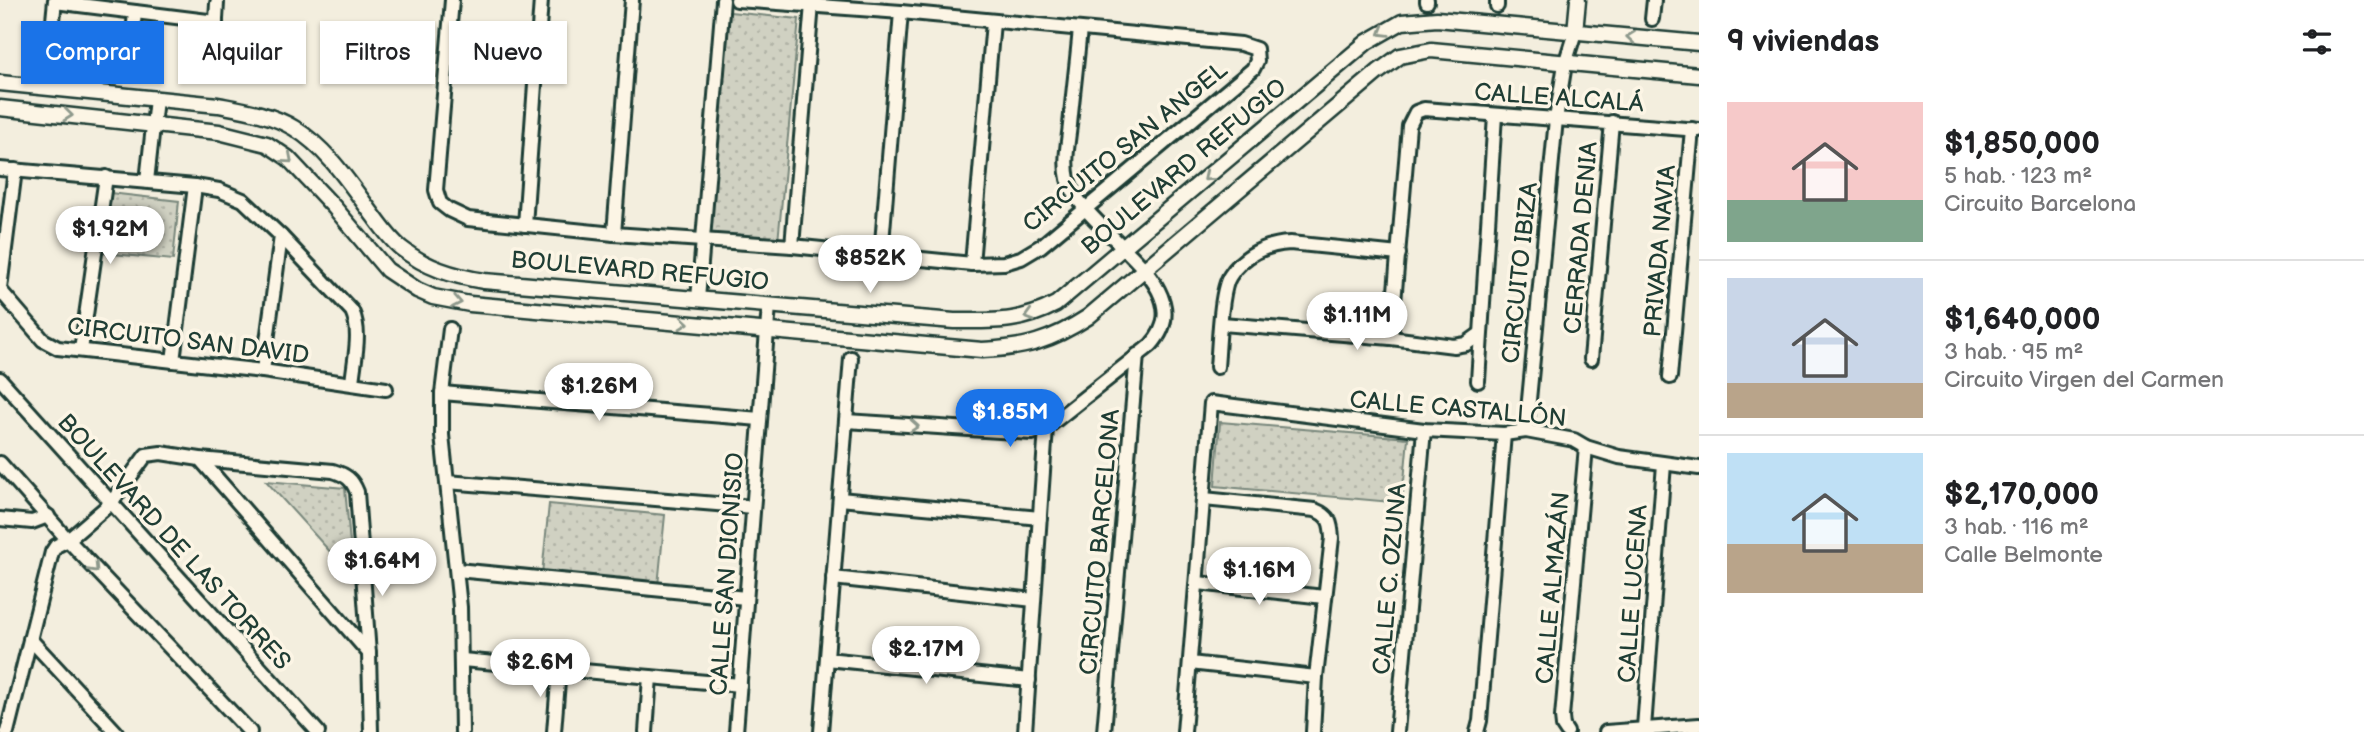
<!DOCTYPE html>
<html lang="es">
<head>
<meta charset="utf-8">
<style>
	:root { --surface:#fff; --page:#f2f2f2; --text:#202124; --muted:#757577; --line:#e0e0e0; --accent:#1a73e8 }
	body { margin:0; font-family:"Balsamiq Sans",sans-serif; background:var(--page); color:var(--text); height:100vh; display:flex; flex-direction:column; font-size:26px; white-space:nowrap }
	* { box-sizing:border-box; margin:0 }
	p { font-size:23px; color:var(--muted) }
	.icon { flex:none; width:38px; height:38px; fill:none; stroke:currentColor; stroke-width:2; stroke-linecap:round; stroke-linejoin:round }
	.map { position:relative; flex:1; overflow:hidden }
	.panel { display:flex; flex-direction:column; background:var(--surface); width:665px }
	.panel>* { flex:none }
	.banner { position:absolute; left:21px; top:21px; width:665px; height:63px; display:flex; gap:14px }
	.price { position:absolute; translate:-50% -60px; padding:0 16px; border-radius:24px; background:#fff; color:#222; font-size:23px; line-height:46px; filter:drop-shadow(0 2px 4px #0008) }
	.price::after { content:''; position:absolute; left:50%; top:42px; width:21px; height:16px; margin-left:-10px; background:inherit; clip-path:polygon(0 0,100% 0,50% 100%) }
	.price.active { background:var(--accent); color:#fff }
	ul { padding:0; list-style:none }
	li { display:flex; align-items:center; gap:21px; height:175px; padding:0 28px }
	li+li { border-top:2px solid var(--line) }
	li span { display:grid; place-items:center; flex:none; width:196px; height:140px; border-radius:0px; color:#555 }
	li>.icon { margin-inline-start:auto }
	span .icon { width:84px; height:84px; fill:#fffc; stroke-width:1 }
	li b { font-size:30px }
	h2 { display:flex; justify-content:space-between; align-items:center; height:84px; padding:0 28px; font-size:30px }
	.tag { padding:0 24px; border-radius:0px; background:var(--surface); box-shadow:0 2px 5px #0004; font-size:24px; line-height:63px }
	.tag.active { background:var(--accent); color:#fff }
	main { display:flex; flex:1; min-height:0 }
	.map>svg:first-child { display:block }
	.green { fill:url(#green-dots); stroke:#78877b; stroke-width:2 }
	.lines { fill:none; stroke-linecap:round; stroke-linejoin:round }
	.minor-casing { stroke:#1f3d34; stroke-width:18 }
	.tertiary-casing { stroke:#1f3d34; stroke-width:19 }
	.minor { stroke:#fcf5e5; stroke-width:12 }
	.tertiary { stroke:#fcf5e5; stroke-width:14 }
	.oneway { stroke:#8e998c }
	.labels { text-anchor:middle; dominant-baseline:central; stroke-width:7; stroke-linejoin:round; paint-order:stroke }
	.street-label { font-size:24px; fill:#1f3d34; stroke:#fcf5e5 }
</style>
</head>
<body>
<main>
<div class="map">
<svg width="1699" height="732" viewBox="0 0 1699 732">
	<defs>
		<pattern id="green-dots" width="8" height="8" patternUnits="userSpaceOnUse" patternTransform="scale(1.75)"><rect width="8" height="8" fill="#d0d1c2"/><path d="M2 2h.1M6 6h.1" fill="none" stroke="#b2b4a7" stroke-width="1.8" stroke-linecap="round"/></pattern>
	</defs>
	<rect width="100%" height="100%" fill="#f3eede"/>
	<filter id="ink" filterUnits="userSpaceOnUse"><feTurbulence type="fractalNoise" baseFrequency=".0143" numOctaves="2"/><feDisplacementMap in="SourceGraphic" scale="14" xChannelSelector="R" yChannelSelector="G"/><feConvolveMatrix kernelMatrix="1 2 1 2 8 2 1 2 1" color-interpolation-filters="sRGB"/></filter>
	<g filter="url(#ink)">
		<g class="green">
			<path d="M730 12 799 19 778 242 709 235Z"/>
			<path d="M110 193 179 201 173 260 103 253Z"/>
			<path d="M1220 422 1408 438 1402 503 1215 486Z"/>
			<path d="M266 481 345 488 353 577Z"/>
			<path d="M549 504 665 515 658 586 542 574Z"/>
		</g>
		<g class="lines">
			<g class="minor-casing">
				<g id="minor">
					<path d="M452 0 436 190 440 203 449 210 468 219 614 234 792 246 972 264 1004 263 1021 258 1041 246 1253 69 1257 61 1256 49 1241 44 901 12 737 0"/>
					<path d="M55 2 216 22"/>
					<path d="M1427 2V0"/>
					<path d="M1497 6V0"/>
					<path d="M1652 19 1654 0"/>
					<path d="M50 51 55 0"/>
					<path d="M130 68 135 12"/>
					<path d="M213 68 217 3"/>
					<path d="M0 169 195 186 219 190 243 200 281 236 352 311C362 332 354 360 352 383"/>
					<path d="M147 181 156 99"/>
					<path d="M525 225 541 0"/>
					<path d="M614 234 632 0"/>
					<path d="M792 246 812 4"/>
					<path d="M881 255 901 12"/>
					<path d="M972 264 993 22"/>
					<path d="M0 288 15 170"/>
					<path d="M0 290 43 340 58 348 263 371 386 389"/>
					<path d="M698 299 723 0"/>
					<path d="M1222 324 1391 338 1454 346 1466 344 1480 334"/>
					<path d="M450 329 442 393V435L460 607 462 732"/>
					<path d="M1391 338 1409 126 1416 112 1424 109 1699 130"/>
					<path d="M81 350 106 177"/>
					<path d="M1591 359 1612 122"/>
					<path d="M173 361 195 186"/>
					<path d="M1217 367C1219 347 1220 290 1230 276 1243 255 1267 244 1290 243L1399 254"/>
					<path d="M263 371 281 236"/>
					<path d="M1670 377 1692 129"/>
					<path d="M0 379 318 732"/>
					<path d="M1478 381 1495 115"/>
					<path d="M442 393 760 419"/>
					<path d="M846 421 1032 433 1046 428 1151 345C1205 285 1082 232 1068 179 1064 162 1068 143 1070 125 1073 93 1077 61 1080 29"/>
					<path d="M1526 431 1556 119 1565 64 1575 32"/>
					<path d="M200 459 369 653"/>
					<path d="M0 463 68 540 250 732"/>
					<path d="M447 482 753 507"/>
					<path d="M840 499 1040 518"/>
					<path d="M1204 499 1315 510C1330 516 1331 523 1332 538L1316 677 1313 732"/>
					<path d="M0 519 32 522 48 516"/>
					<path d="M457 570 746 598"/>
					<path d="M833 578 1034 600"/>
					<path d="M1198 583 1324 597"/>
					<path d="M30 639 116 732"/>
					<path d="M827 659 1029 680"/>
					<path d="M462 660 740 685"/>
					<path d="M1190 663 1316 677"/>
					<path d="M1644 728 1664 464"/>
					<path d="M7 732 52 552 56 546 68 540 111 503 146 455 161 453 200 459 333 471C346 475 352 479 357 492L369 654 371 732"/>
					<path d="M554 732 559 669"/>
					<path d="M646 732 650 677"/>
					<path d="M736 732 769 305"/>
					<path d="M821 732 851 358"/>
					<path d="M1025 732 1046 428"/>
					<path d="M1104 732 1137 355"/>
					<path d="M1184 732 1211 403 1424 430 1504 434 1526 431 1574 440 1586 447 1619 457 1699 468"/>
					<path d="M1397 732 1424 430"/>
					<path d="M1477 732 1480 721 1504 434"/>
					<path d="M1567 732 1563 726 1562 717 1586 447"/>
					<path d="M1606 732 1699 725"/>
				</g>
			</g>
			<g class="tertiary-casing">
				<g id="tertiary">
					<path d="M1575 32 1578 0"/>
					<path d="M0 83 218 105C244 110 271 114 294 128 328 149 350 184 373 215 381 226 390 239 401 248 426 268 453 276 484 281L954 321C994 321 1020 323 1056 304L1367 42 1402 22 1437 19 1699 43"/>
					<path d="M0 108 219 132 267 144 288 158 334 207 387 270 417 290 433 297 470 304 982 350C1025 348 1051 341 1088 317L1378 72 1400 56 1431 50 1699 75"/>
				</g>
			</g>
			<use href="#minor" class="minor"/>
			<use href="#tertiary" class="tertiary"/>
		</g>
		<defs><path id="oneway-chevron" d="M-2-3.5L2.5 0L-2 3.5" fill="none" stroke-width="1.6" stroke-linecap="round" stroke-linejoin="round" transform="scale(1.75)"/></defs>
		<g class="oneway">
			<use href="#oneway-chevron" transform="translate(1383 32) rotate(149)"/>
			<use href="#oneway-chevron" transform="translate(1631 37) rotate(-175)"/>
			<use href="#oneway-chevron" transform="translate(68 115) rotate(6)"/>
			<use href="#oneway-chevron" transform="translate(288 159) rotate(41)"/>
			<use href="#oneway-chevron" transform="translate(1208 177) rotate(140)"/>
			<use href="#oneway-chevron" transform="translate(457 302) rotate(11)"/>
			<use href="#oneway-chevron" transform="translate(1029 316) rotate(164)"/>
			<use href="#oneway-chevron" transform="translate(684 323) rotate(5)"/>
			<use href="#oneway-chevron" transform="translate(914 426) rotate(4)"/>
			<use href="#oneway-chevron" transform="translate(94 568) rotate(46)"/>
		</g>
	</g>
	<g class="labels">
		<g class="street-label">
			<text transform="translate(1559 98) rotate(4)">CALLE ALCALÁ</text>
			<text transform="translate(1125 147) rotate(-39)">CIRCUITO SAN ANGEL</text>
			<text transform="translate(1184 167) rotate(-40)">BOULEVARD REFUGIO</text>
			<text transform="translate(1581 238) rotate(-85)">CERRADA DENIA</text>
			<text transform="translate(1660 251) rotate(-85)">PRIVADA NAVIA</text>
			<text transform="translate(640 271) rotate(5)">BOULEVARD REFUGIO</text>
			<text transform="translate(1520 273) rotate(-84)">CIRCUITO IBIZA</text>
			<text transform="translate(188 341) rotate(7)">CIRCUITO SAN DAVID</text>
			<text transform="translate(1458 409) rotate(5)">CALLE CASTALLÓN</text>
			<text transform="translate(174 542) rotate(48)">BOULEVARD DE LAS TORRES</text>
			<text transform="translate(1100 542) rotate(-85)">CIRCUITO BARCELONA</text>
			<text transform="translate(727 574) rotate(-86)">CALLE SAN DIONISIO</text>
			<text transform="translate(1390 579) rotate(-85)">CALLE C. OZUNA</text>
			<text transform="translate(1553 588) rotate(-85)">CALLE ALMAZÁN</text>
			<text transform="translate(1633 594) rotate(-86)">CALLE LUCENA</text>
		</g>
	</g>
</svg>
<b class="price" style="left:110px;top:266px">$1.92M</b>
<b class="price" style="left:870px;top:295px">$852K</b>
<b class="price" style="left:1357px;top:352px">$1.11M</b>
<b class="price" style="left:599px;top:423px">$1.26M</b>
<b class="price active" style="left:1010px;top:449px">$1.85M</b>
<b class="price" style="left:382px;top:598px">$1.64M</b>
<b class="price" style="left:1259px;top:607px">$1.16M</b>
<b class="price" style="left:926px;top:686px">$2.17M</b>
<b class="price" style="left:540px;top:699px">$2.6M</b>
<div class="banner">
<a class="tag active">Comprar</a>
<a class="tag">Alquilar</a>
<a class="tag">Filtros</a>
<a class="tag">Nuevo</a>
</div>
</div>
<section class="panel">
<h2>9 viviendas<svg class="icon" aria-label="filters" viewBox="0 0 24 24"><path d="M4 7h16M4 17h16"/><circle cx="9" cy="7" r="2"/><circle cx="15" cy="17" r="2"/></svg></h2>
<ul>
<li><span style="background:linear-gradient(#f6c9c9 70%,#7fa58c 0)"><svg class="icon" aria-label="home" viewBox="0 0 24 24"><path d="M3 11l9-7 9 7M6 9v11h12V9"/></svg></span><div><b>$1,850,000</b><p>5 hab. · 123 m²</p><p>Circuito Barcelona</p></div></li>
<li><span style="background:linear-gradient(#c9d6e8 75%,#b9a48a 0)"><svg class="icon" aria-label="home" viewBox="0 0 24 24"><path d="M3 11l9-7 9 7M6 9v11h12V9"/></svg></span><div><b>$1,640,000</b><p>3 hab. · 95 m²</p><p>Circuito Virgen del Carmen</p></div></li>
<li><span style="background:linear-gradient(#bfe0f5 65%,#b9a48a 0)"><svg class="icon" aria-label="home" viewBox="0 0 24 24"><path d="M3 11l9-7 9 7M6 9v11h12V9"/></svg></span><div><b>$2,170,000</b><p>3 hab. · 116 m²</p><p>Calle Belmonte</p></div></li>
</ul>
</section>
</main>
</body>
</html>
